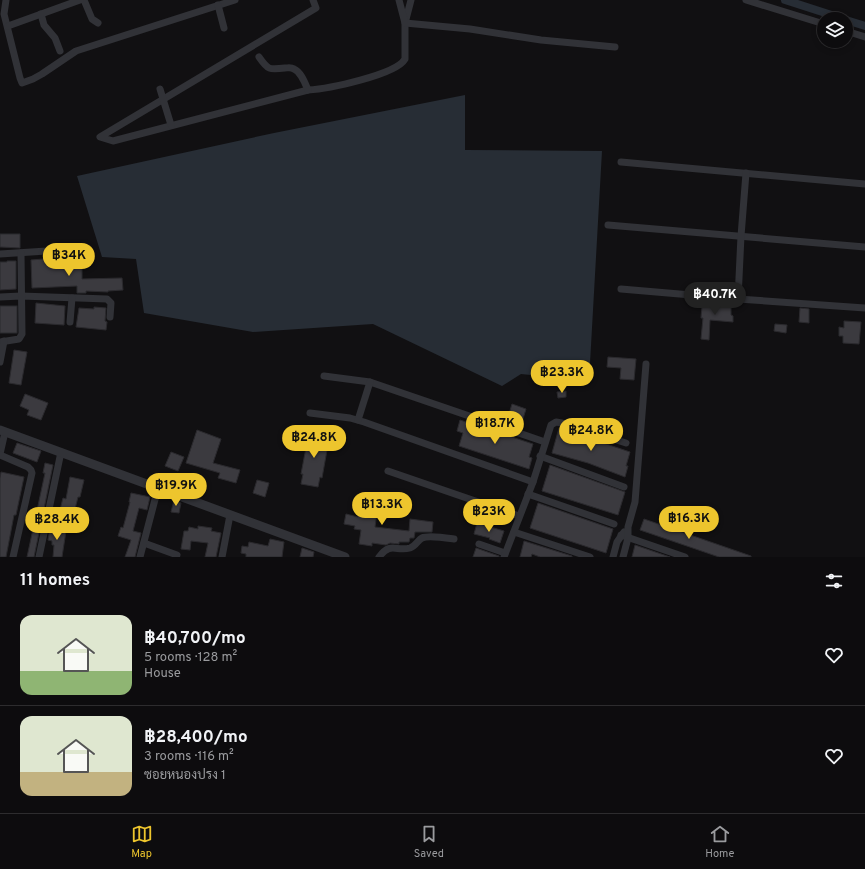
<!DOCTYPE html>
<html lang="en">
<head>
<meta charset="utf-8">
<style>
	:root { --surface:#0d0c0e; --page:#161517; --text:#f1f3f6; --muted:#9a9b9e; --line:#2d2c2e; --accent:#edc52d }
	body { margin:0; font-family:Overpass,Sarabun,sans-serif; background:var(--page); color:var(--text); height:100vh; display:flex; flex-direction:column; font-size:15px; white-space:nowrap }
	* { box-sizing:border-box; margin:0 }
	p { font-size:13px; color:var(--muted) }
	.icon { flex:none; width:22px; height:22px; fill:none; stroke:currentColor; stroke-width:2; stroke-linecap:round; stroke-linejoin:round }
	.map { position:relative; height:557px; overflow:hidden }
	.panel { display:flex; flex-direction:column; background:var(--surface); flex:1 }
	.panel>* { flex:none }
	.controls { position:absolute; left:817px; top:12px; display:grid; gap:8px }
	.controls a { display:grid; place-items:center; width:36px; height:36px; border-radius:50%; background:var(--surface); box-shadow:0 2px 6px #0003,0 0 0 1px var(--line); font-size:20px }
	.price { position:absolute; translate:-50% -34px; padding:0 9px; border-radius:14px; background:var(--accent); color:#111; font-size:13px; line-height:26px; filter:drop-shadow(0 1px 2px #0008) }
	.price::after { content:''; position:absolute; left:50%; top:24px; width:12px; height:9px; margin-left:-6px; background:inherit; clip-path:polygon(0 0,100% 0,50% 100%) }
	.price.active { background:#222; color:#fff }
	ul { padding:0; list-style:none }
	li { display:flex; align-items:center; gap:12px; height:100px; padding:0 20px }
	li+li { border-top:1px solid var(--line) }
	li span { display:grid; place-items:center; flex:none; width:112px; height:80px; border-radius:12px; color:#555 }
	li>.icon { margin-inline-start:auto }
	span .icon { width:48px; height:48px; fill:#fffc; stroke-width:1 }
	li b { font-size:17px }
	h2 { display:flex; justify-content:space-between; align-items:center; height:48px; padding:0 20px; font-size:17px }
	.dock { display:flex; justify-content:space-around; align-items:center; height:56px; border-top:1px solid var(--line); background:var(--surface); font-size:11px; color:var(--muted) }
	.dock a { display:grid; justify-items:center; gap:2px }
	.dock .active { color:var(--accent) }
	.map>svg:first-child { display:block }
	.water { fill:#272d35 }
	.lines { fill:none; stroke-linecap:round; stroke-linejoin:round }
	.canal { stroke:#272d35; stroke-width:8 }
	.building { fill:#3b3a3f; stroke:#2b2a2e }
	.minor { stroke:#313237; stroke-width:7 }
	.tertiary { stroke:#313237; stroke-width:9 }
</style>
</head>
<body>
<div class="map">
<svg width="865" height="557" viewBox="0 0 865 557">
	<rect width="100%" height="100%" fill="#111012"/>
	<path class="water" d="M465 95V150L602 151 589 381 521 374 502 386 373 324 253 332 144 313 136 259 102 257 77 176 274 133Z"/>
	<g class="lines">
		<g class="canal">
			<path d="M785 0 844 19"/>
			<path d="M846 20 865 26"/>
		</g>
	</g>
	<g class="building">
		<path d="M0 234H20V248L0 247Z"/>
		<path d="M43 259H51V261L82 260V279L122 278 123 290 108 291V292L86 291V293H77V286L32 288 31 260Z"/>
		<path d="M7 261H16V289L0 290V262H7Z"/>
		<path d="M713 302 731 303V315L733 316V322L710 320 709 340 701 339 703 318H701L702 306H713Z"/>
		<path d="M36 303 65 306 64 325 35 323Z"/>
		<rect x="0" y="306" width="17" height="27"/>
		<path d="M94 307 106 308 105 321 107 322 106 330 76 327 79 308 94 309Z"/>
		<path d="M800 308 809 309V323L799 322Z"/>
		<path d="M844 321 861 322 859 344 843 343V336H839V327L844 328Z"/>
		<path d="M775 324 787 325 786 333 774 331Z"/>
		<path d="M14 350 27 352 21 385 9 383Z"/>
		<path d="M608 357 636 359 634 380 620 379 621 368 607 367Z"/>
		<path d="M566 391V397L558 398 557 392Z"/>
		<path d="M25 394 48 403 41 420 27 415 29 410 20 406Z"/>
		<path d="M512 404 526 409 522 422 508 417Z"/>
		<path d="M460 420 533 444 529 457 532 458 529 469 459 446 463 433 457 431Z"/>
		<path d="M559 428 630 452 626 466H628L625 477 588 463 552 453Z"/>
		<path d="M197 430 221 439 213 463 240 470 236 483 218 478 220 473 186 463Z"/>
		<path d="M309 432 324 434 323 438 329 439 322 478 320 477 318 487 301 484 303 474H301Z"/>
		<path d="M17 443 41 451 37 462 13 453Z"/>
		<path d="M171 452 184 457 178 471 165 466Z"/>
		<path d="M45 463 53 465 34 557H27L45 473H43Z"/>
		<path d="M550 465 625 492 618 515 542 491Z"/>
		<path d="M1 472 24 477 16 515H14L6 557H0V478Z"/>
		<path d="M70 477 84 480 80 497H78L74 513 60 510 63 498 66 499Z"/>
		<path d="M257 480 269 483 265 497 253 493Z"/>
		<path d="M131 493 150 497 147 510 139 508 133 531 141 533 135 557H125L131 540 118 536 121 527 123 528 130 502H129Z"/>
		<path d="M361 496 379 498 375 527 409 531 410 519 433 522 432 532H415L414 538H410L409 542H399V544L390 543 386 545 372 543V546L359 544 361 530 354 529 355 526 344 524 346 514 358 517Z"/>
		<path d="M174 500 181 503 179 513 171 512Z"/>
		<path d="M538 503 613 529 606 553 530 528Z"/>
		<path d="M644 519 751 556V557H719L640 530Z"/>
		<path d="M477 523 504 531 500 543 489 539 490 538 474 534Z"/>
		<path d="M198 526 212 528 211 531 221 533 216 557H205L208 543 191 541 190 550 181 549 184 531H188L189 527 198 529Z"/>
		<path d="M50 528 66 531 62 557H53L54 545H52V541L48 540Z"/>
		<path d="M270 539 284 542 282 557H246V554L241 553 242 546 248 547 249 542 268 546Z"/>
		<path d="M524 541 572 556V557H540L532 554 531 557H520Z"/>
		<path d="M635 545 670 557H632Z"/>
		<path d="M302 548 314 552 313 557H300Z"/>
		<path d="M476 548 499 556V557H473Z"/>
	</g>
	<g class="lines">
		<g class="minor">
			<path d="M6 0 4 14 20 78 22 83 33 79 42 74 76 51 235 0"/>
			<path d="M84 0 92 19 98 23"/>
			<path d="M313 0 316 8 100 137 113 141 308 90C327 89 396 75 405 59V23L411 0"/>
			<path d="M399 0 405 23 470 29 541 40 615 47"/>
			<path d="M746 0 824 24"/>
			<path d="M218 5 224 28"/>
			<path d="M41 14 44 25 55 38 60 51"/>
			<path d="M8 26 80 0"/>
			<path d="M846 31 865 37"/>
			<path d="M259 57C268 70 269 70 285 68 288 68 291 67 294 69 301 72 305 83 308 90"/>
			<path d="M160 89 171 125"/>
			<path d="M621 162 865 184"/>
			<path d="M608 225 865 247"/>
			<path d="M0 254 78 249"/>
			<path d="M621 289 738 299 865 308"/>
			<path d="M0 297 21 296 107 299 111 303 110 317"/>
			<path d="M738 299 741 236 746 173"/>
			<path d="M70 322 72 298"/>
			<path d="M0 342 19 339 22 334 21 253"/>
			<path d="M0 362 4 341"/>
			<path d="M324 376 370 382 545 442"/>
			<path d="M310 413 350 418 364 422 533 482"/>
			<path d="M358 420 370 382"/>
			<path d="M0 454 5 432"/>
			<path d="M0 455 28 467 31 470 32 473 13 557"/>
			<path d="M540 456 624 487"/>
			<path d="M388 471 519 516"/>
			<path d="M528 494 614 524"/>
			<path d="M514 532 590 557"/>
			<path d="M621 535 685 557"/>
			<path d="M144 543 177 555"/>
			<path d="M479 544 505 553"/>
			<path d="M39 557 61 452"/>
			<path d="M140 557 158 488"/>
			<path d="M222 557 230 515"/>
			<path d="M379 557C391 541 396 552 410 548 416 546 418 540 422 538 428 535 447 538 454 539"/>
			<path d="M504 557 533 482 551 425 556 422 562 423 626 443"/>
			<path d="M613 557 617 542 624 532"/>
			<path d="M623 557 628 538V527L635 502 646 364"/>
		</g>
		<path class="tertiary" d="M0 430 345 557"/>
	</g>
</svg>
<div class="controls">
<a><svg class="icon" aria-label="layers" viewBox="0 0 24 24"><path d="M12 4l9 5-9 5-9-5zM3 14l9 5 9-5"/></svg></a>
</div>
<b class="price" style="left:69px;top:277px">฿34K</b>
<b class="price active" style="left:715px;top:316px">฿40.7K</b>
<b class="price" style="left:562px;top:394px">฿23.3K</b>
<b class="price" style="left:495px;top:445px">฿18.7K</b>
<b class="price" style="left:591px;top:452px">฿24.8K</b>
<b class="price" style="left:314px;top:459px">฿24.8K</b>
<b class="price" style="left:176px;top:507px">฿19.9K</b>
<b class="price" style="left:382px;top:526px">฿13.3K</b>
<b class="price" style="left:489px;top:533px">฿23K</b>
<b class="price" style="left:689px;top:540px">฿16.3K</b>
<b class="price" style="left:57px;top:541px">฿28.4K</b>
</div>
<section class="panel">
<h2>11 homes<svg class="icon" aria-label="filters" viewBox="0 0 24 24"><path d="M4 7h16M4 17h16"/><circle cx="9" cy="7" r="2"/><circle cx="15" cy="17" r="2"/></svg></h2>
<ul>
<li><span style="background:linear-gradient(#dfe7d0 70%,#8fb573 0)"><svg class="icon" aria-label="home" viewBox="0 0 24 24"><path d="M3 11l9-7 9 7M6 9v11h12V9"/></svg></span><div><b>฿40,700/mo</b><p>5 rooms · 128 m²</p><p>House</p></div><svg class="icon" aria-label="heart" viewBox="0 0 24 24"><path d="M12 20l-8-8c-3-5 5-10 8-4 3-6 11-1 8 4z"/></svg></li>
<li><span style="background:linear-gradient(#dfe7d0 70%,#c2b280 0)"><svg class="icon" aria-label="home" viewBox="0 0 24 24"><path d="M3 11l9-7 9 7M6 9v11h12V9"/></svg></span><div><b>฿28,400/mo</b><p>3 rooms · 116 m²</p><p>ซอยหนองปรง 1</p></div><svg class="icon" aria-label="heart" viewBox="0 0 24 24"><path d="M12 20l-8-8c-3-5 5-10 8-4 3-6 11-1 8 4z"/></svg></li>
</ul>
</section>
<nav class="dock">
<a class="active"><svg class="icon" aria-label="map" viewBox="0 0 24 24"><path d="M3 6l6-2 6 2 6-2v14l-6 2-6-2-6 2zM9 4v14M15 6v14"/></svg>Map</a>
<a><svg class="icon" aria-label="saved" viewBox="0 0 24 24"><path d="M7 4h10v16l-5-4-5 4z"/></svg>Saved</a>
<a><svg class="icon" aria-label="home" viewBox="0 0 24 24"><path d="M3 11l9-7 9 7M6 9v11h12V9"/></svg>Home</a>
</nav>
</body>
</html>
